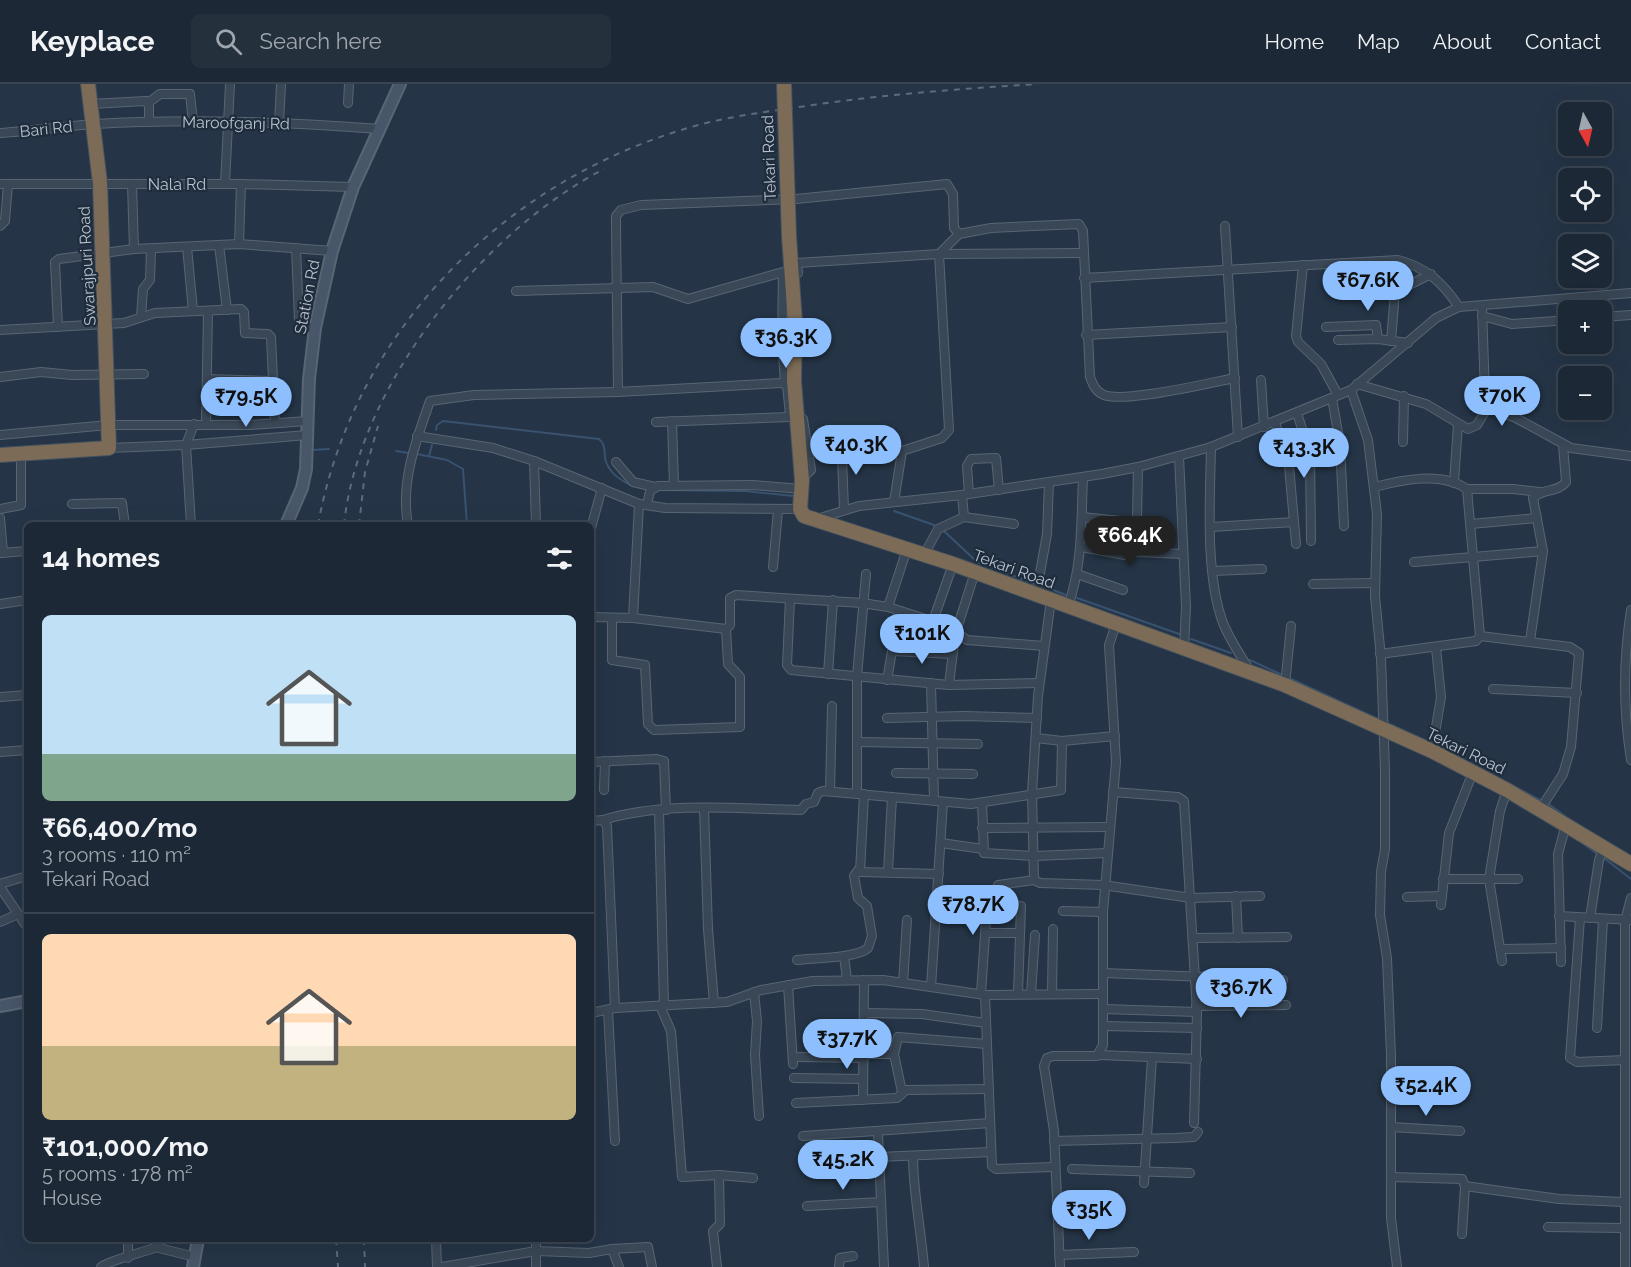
<!DOCTYPE html>
<html lang="en">
<head>
<meta charset="utf-8">
<style>
	:root { --surface:#1c2835; --page:#25303d; --text:#f1f3f6; --muted:#a0a6ad; --line:#3a4450; --accent:#8dbfff }
	body { margin:0; font-family:Raleway,sans-serif; background:var(--page); color:var(--text); height:100vh; display:flex; flex-direction:column; font-size:22px; white-space:nowrap }
	* { box-sizing:border-box; margin:0 }
	p { font-size:20px; color:var(--muted) }
	.icon { flex:none; width:33px; height:33px; fill:none; stroke:currentColor; stroke-width:2; stroke-linecap:round; stroke-linejoin:round }
	.map { position:relative; flex:1; overflow:hidden }
	.drawer { position:absolute; left:24px; top:438px; width:570px; height:720px; display:flex; flex-direction:column; background:var(--surface); border-radius:9px; box-shadow:0 6px 24px #0002,0 0 0 2px var(--line) }
	.drawer>* { flex:none }
	.needle { width:39px; rotate:172deg }
	.fabs { position:absolute; left:1558px; top:18px; display:grid; gap:12px }
	.fabs a { display:grid; place-items:center; width:54px; height:54px; border-radius:9px; background:var(--surface); box-shadow:0 6px 24px #0002,0 0 0 2px var(--line); font-size:30px }
	.price { position:absolute; translate:-50% -51px; padding:0 14px; border-radius:21px; background:var(--accent); color:#111; font-size:20px; line-height:39px; filter:drop-shadow(0 2px 3px #0008) }
	.price::after { content:''; position:absolute; left:50%; top:36px; width:18px; height:14px; margin-left:-9px; background:inherit; clip-path:polygon(0 0,100% 0,50% 100%) }
	.price.on { background:#222; color:#fff }
	ul { padding:0; list-style:none }
	li { display:grid; align-content:center; gap:12px; height:318px; padding:0 18px }
	li+li { border-top:2px solid var(--line) }
	li span { display:grid; place-items:center; height:186px; border-radius:9px; color:#555 }
	li>.icon { margin-inline-start:auto }
	span .icon { width:108px; height:108px; fill:#fffc; stroke-width:1 }
	li b { font-size:26px }
	h2 { display:flex; justify-content:space-between; align-items:center; height:72px; padding:0 18px; font-size:26px }
	header { display:flex; align-items:center; gap:36px; box-sizing:border-box; height:84px; padding:0 30px; background:var(--surface); border-bottom:2px solid var(--line) }
	header strong { font-size:28px }
	nav { display:flex; gap:33px; margin-inline-start:auto; font-size:21px }
	.search { width:420px; height:54px; background:var(--page); display:flex; align-items:center; gap:15px; box-sizing:border-box; padding:0 21px; border-radius:9px; color:var(--muted); font-size:22px }
	.map>svg:first-child { display:block }
	.lines { fill:none; stroke-linecap:round; stroke-linejoin:round }
	.stream { stroke:#38526f; stroke-width:2 }
	.street-casing { stroke:#596573; stroke-width:10 }
	.secondary-casing { stroke:#596573; stroke-width:14 }
	.highway-casing { stroke:#455260; stroke-width:16 }
	.street { stroke:#3a4756; stroke-width:8 }
	.secondary { stroke:#485669; stroke-width:10 }
	.highway { stroke:#7c6c57; stroke-width:14 }
	.rail { stroke:#5c6b7d; stroke-width:2; stroke-dasharray:6 6; stroke-linecap:butt }
	.highway-bridge-casing { stroke:#455260; stroke-width:16; stroke-linecap:butt }
	.highway-bridge { stroke:#7c6c57; stroke-width:14 }
	.labels { text-anchor:middle; dominant-baseline:central; stroke-width:4.5; stroke-linejoin:round; paint-order:stroke }
	.street-label { font-size:16px; fill:#b8c2cf; stroke:#1f2c3b }
</style>
</head>
<body>
<header>
<strong>Keyplace</strong>
<div class="search"><svg class="icon" aria-label="search" viewBox="0 0 24 24"><circle cx="10" cy="10" r="6"/><path d="M15 15l6 6"/></svg>Search here</div>
<nav><a>Home</a><a>Map</a><a>About</a><a>Contact</a></nav>
</header>
<div class="map">
<svg width="1631" height="1183" viewBox="0 0 1631 1183">
	<rect width="100%" height="100%" fill="#253547"/>
	<g class="lines">
		<g class="stream">
			<path d="M436 346 437 341 443 337 599 355C607 362 603 369 606 378 612 394 631 403 646 405"/>
			<path d="M312 366 329 365"/>
			<path d="M396 367 408 369"/>
			<path d="M417 370 447 376 463 385 467 441"/>
			<path d="M429 372 432 361"/>
			<path d="M656 406 745 407 794 412"/>
			<path d="M894 427 934 441"/>
			<path d="M944 447 977 478 1032 499"/>
			<path d="M1043 502 1066 511"/>
			<path d="M1077 514 1182 551"/>
			<path d="M1191 555 1231 569"/>
			<path d="M1250 576 1280 590"/>
			<path d="M1289 594 1378 635"/>
			<path d="M1387 639 1429 658"/>
			<path d="M1437 662 1540 716"/>
			<path d="M1550 721 1565 732"/>
			<path d="M1577 755 1596 769"/>
			<path d="M1604 774 1631 795"/>
		</g>
		<g class="street-casing">
			<g id="street">
				<path d="M148 19 160 10H190L193 38"/>
				<path d="M348 19 349 0"/>
				<path d="M91 20 146 17 149 22V38"/>
				<path d="M279 40 281 0"/>
				<path d="M0 49C32 47 64 42 96 40 190 34 285 38 380 45"/>
				<path d="M0 100H241L353 103"/>
				<path d="M132 100 134 165"/>
				<path d="M225 100 230 0"/>
				<path d="M0 142 5 137 8 100"/>
				<path d="M1225 142 1238 353"/>
				<path d="M239 160 241 100"/>
				<path d="M219 161 227 226"/>
				<path d="M187 163 193 227"/>
				<path d="M296 164 299 237 305 244H315"/>
				<path d="M1303 181 1296 252 1298 258 1321 280 1338 311"/>
				<path d="M798 189 797 179 939 170 1083 169"/>
				<path d="M1084 194 1398 176C1426 183 1443 199 1459 223"/>
				<path d="M516 207 653 203 688 215 783 188 782 258 785 299"/>
				<path d="M1482 222 1485 312 1488 323 1516 334 1571 364 1631 372"/>
				<path d="M1482 232 1512 240 1569 236"/>
				<path d="M141 233 143 205 150 196 151 165"/>
				<path d="M1602 233 1631 231"/>
				<path d="M58 243 55 178 59 175 134 165 239 160 332 167"/>
				<path d="M1326 243 1376 241 1378 255"/>
				<path d="M0 246 124 239 155 229 241 225 244 228 245 249 268 250 271 253 275 339"/>
				<path d="M1086 251 1232 243"/>
				<path d="M1338 256 1378 255 1408 259"/>
				<path d="M1391 257 1395 208 1431 190"/>
				<path d="M0 293 41 288 72 291 144 290"/>
				<path d="M207 295 271 297"/>
				<path d="M1261 296 1264 343"/>
				<path d="M1357 300 1426 320 1468 345 1477 341 1488 323"/>
				<path d="M1351 306 1368 356 1377 430 1375 512 1381 574 1385 686V765L1381 788 1380 831 1387 874 1391 971V1134L1397 1183"/>
				<path d="M1332 314 1340 360 1344 442"/>
				<path d="M1297 329 1310 370 1311 457"/>
				<path d="M790 331 787 301 782 299 618 308 616 140V132L621 126 641 121 796 115 947 100 953 110 954 144 959 150 991 144 1079 140 1083 147 1090 293C1093 301 1096 308 1104 311 1126 319 1208 299 1235 294"/>
				<path d="M672 337 674 402"/>
				<path d="M656 338 790 333"/>
				<path d="M1275 338 1280 354 1287 360 1296 460"/>
				<path d="M194 340 186 361 307 351"/>
				<path d="M206 340 208 227"/>
				<path d="M0 351 108 341H250L308 337"/>
				<path d="M417 352 493 364 534 377 639 420 665 424 800 425"/>
				<path d="M1403 358 1404 312"/>
				<path d="M1211 363C1210 414 1205 491 1223 539 1230 556 1241 573 1251 588"/>
				<path d="M109 364 186 361 191 441"/>
				<path d="M1179 372 1186 523 1184 565"/>
				<path d="M842 374 844 425"/>
				<path d="M534 377 536 441"/>
				<path d="M616 378 633 398 655 403"/>
				<path d="M802 395 811 386 803 335"/>
				<path d="M1454 399 1458 340"/>
				<path d="M1374 403C1402 396 1441 387 1467 405L1480 552 1476 557 1380 570"/>
				<path d="M1467 405H1513L1540 408"/>
				<path d="M969 410 967 382 971 375 996 374 999 406"/>
				<path d="M894 418 902 367 942 354 949 346 939 170 959 150"/>
				<path d="M72 420 122 419 125 441"/>
				<path d="M647 421 650 407 658 402 753 401 802 405"/>
				<path d="M0 425 21 421V369"/>
				<path d="M964 433 1014 440"/>
				<path d="M1082 433 1121 437 1129 443"/>
				<path d="M0 434 3 469"/>
				<path d="M817 435 859 422 962 411 1102 390 1138 383 1211 363 1351 306 1436 234 1459 223 1631 209"/>
				<path d="M1471 440 1537 434"/>
				<path d="M408 441C400 398 416 357 430 317L474 311 618 308"/>
				<path d="M1211 443 1294 438"/>
				<path d="M591 444 602 404"/>
				<path d="M1081 463 1125 471 1136 468 1183 470"/>
				<path d="M0 469 27 467"/>
				<path d="M1118 469 1124 446 1135 440 1137 436 1138 383"/>
				<path d="M924 471 938 445 964 433 962 411"/>
				<path d="M1414 478 1543 467"/>
				<path d="M773 483 778 426"/>
				<path d="M1213 487 1262 485"/>
				<path d="M1077 490 1123 506"/>
				<path d="M1313 500 1375 499"/>
				<path d="M1036 511 1047 450 1049 399"/>
				<path d="M790 515 787 581 791 586 949 601 1039 599"/>
				<path d="M0 520 27 516"/>
				<path d="M1068 522C1083 480 1081 437 1083 393"/>
				<path d="M888 523 907 465"/>
				<path d="M1631 526C1623 577 1623 626 1631 676"/>
				<path d="M591 533 633 534 726 545 730 541V514L736 511 862 519 888 523 957 545"/>
				<path d="M612 534V576L645 581 648 640 654 646 740 643V593L728 580 726 545"/>
				<path d="M633 534 639 420"/>
				<path d="M933 537 953 480"/>
				<path d="M955 551H960L967 556 1044 562"/>
				<path d="M1480 552 1570 563 1579 569 1571 663 1563 690 1541 724"/>
				<path d="M1530 557 1543 467 1533 414C1542 404 1558 409 1566 398L1563 361"/>
				<path d="M892 567 952 570"/>
				<path d="M828 590 833 516"/>
				<path d="M887 596 899 527"/>
				<path d="M931 599 934 717"/>
				<path d="M949 601 955 551 975 488"/>
				<path d="M1285 601 1291 542"/>
				<path d="M1493 605 1577 609"/>
				<path d="M0 613 27 611"/>
				<path d="M887 634 964 632 1037 634"/>
				<path d="M1036 654 1062 657 1115 652"/>
				<path d="M857 658 978 660"/>
				<path d="M1432 667 1441 613 1436 564"/>
				<path d="M0 668 27 666"/>
				<path d="M591 678 657 675 664 677 666 726"/>
				<path d="M896 689 973 690"/>
				<path d="M604 706 605 677"/>
				<path d="M830 707 832 622"/>
				<path d="M1113 708 1178 713 1184 717 1197 928 1194 1039"/>
				<path d="M857 709V592L866 490"/>
				<path d="M864 710 860 788 939 790"/>
				<path d="M982 719 984 769 1034 772 1108 769"/>
				<path d="M704 724 708 845 714 919"/>
				<path d="M659 727 664 922"/>
				<path d="M603 736C665 717 737 725 801 726L806 720 814 718 818 709 823 707 971 720 1061 706 1062 657"/>
				<path d="M591 737 603 736 607 742 615 924"/>
				<path d="M982 744 1110 743"/>
				<path d="M941 759 983 765"/>
				<path d="M888 788 892 713"/>
				<path d="M1443 795H1518"/>
				<path d="M1034 796 1040 799 1103 801 1191 814 1260 812"/>
				<path d="M0 800 27 792"/>
				<path d="M998 801 1034 796 1032 709 1038 612 1051 516"/>
				<path d="M0 803 27 843"/>
				<path d="M1236 812 1238 854"/>
				<path d="M1407 813 1442 812"/>
				<path d="M937 817 987 821 981 910"/>
				<path d="M1441 821 1449 749 1473 688"/>
				<path d="M1063 827 1103 828"/>
				<path d="M1559 832 1631 836"/>
				<path d="M1580 834 1570 974 1577 978 1625 976"/>
				<path d="M1590 834 1599 776 1603 765"/>
				<path d="M0 838 18 830"/>
				<path d="M986 849H1020"/>
				<path d="M1193 854 1287 853"/>
				<path d="M1505 865 1561 864"/>
				<path d="M844 872 847 895"/>
				<path d="M797 876C816 874 857 874 868 864L872 852 867 822 858 814 854 792 859 785"/>
				<path d="M1502 877 1489 795 1500 727 1507 706"/>
				<path d="M1561 878 1558 770 1566 740"/>
				<path d="M1103 889 1283 896"/>
				<path d="M903 899 907 836"/>
				<path d="M788 901 793 980"/>
				<path d="M931 903 943 718"/>
				<path d="M754 908 757 937 755 971 759 1032"/>
				<path d="M1018 910 1021 822"/>
				<path d="M1031 910 1035 851"/>
				<path d="M1052 910 1053 845"/>
				<path d="M985 911 992 1082 996 1085 1054 1083"/>
				<path d="M660 922 671 947 682 1093 719 1091 753 1094"/>
				<path d="M1196 922 1286 921"/>
				<path d="M1103 925 1197 928"/>
				<path d="M608 926 615 1057"/>
				<path d="M591 929 615 924 727 918 761 906 813 897 883 896 985 911 1103 910"/>
				<path d="M864 929 922 930 986 939"/>
				<path d="M1103 942 1197 944"/>
				<path d="M1597 944 1603 835"/>
				<path d="M1100 971 1197 975"/>
				<path d="M799 973 864 974 867 970H894"/>
				<path d="M794 994 863 995"/>
				<path d="M902 1008 894 970 898 953 987 960"/>
				<path d="M863 1016 864 896"/>
				<path d="M796 1019 897 1014 906 1006 989 1005"/>
				<path d="M1391 1043 1460 1047"/>
				<path d="M878 1049 884 1183"/>
				<path d="M803 1052 990 1039"/>
				<path d="M1054 1057 1175 1054 1194 1053 1198 1048"/>
				<path d="M913 1072C913 1109 921 1145 924 1183"/>
				<path d="M879 1073 991 1068"/>
				<path d="M1072 1085 1190 1089"/>
				<path d="M815 1090 880 1086"/>
				<path d="M1391 1093 1462 1095 1465 1102 1462 1150"/>
				<path d="M1144 1099 1152 974"/>
				<path d="M1465 1102 1559 1115 1623 1118"/>
				<path d="M807 1122 881 1118"/>
				<path d="M1548 1143 1624 1144"/>
				<path d="M128 1155V1174"/>
				<path d="M156 1155 159 1164 195 1173"/>
				<path d="M436 1155 437 1183"/>
				<path d="M536 1155V1183"/>
				<path d="M612 1165 648 1163 652 1183"/>
				<path d="M1059 1171 1134 1168"/>
				<path d="M101 1183C107 1177 145 1168 157 1163"/>
				<path d="M442 1183 536 1167 589 1169 612 1165 619 1183"/>
				<path d="M717 1183 713 1147 720 1140 719 1091"/>
				<path d="M839 1183 840 1174 853 1172"/>
				<path d="M1060 1183 1054 1047 1044 982 1047 974 1053 972H1097L1103 961V828L1116 678 1109 561 1116 540"/>
				<path d="M1625 1183V837L1631 814"/>
			</g>
		</g>
		<g class="secondary-casing">
			<g id="secondary">
				<path d="M286 441 302 404 306 385 309 295 315 244 332 167 353 103 400 0"/>
				<path d="M0 922 27 917"/>
				<path d="M193 1183 198 1155"/>
			</g>
		</g>
		<g class="highway-casing">
			<g id="highway">
				<path d="M789 152 795 238 794 297 802 396 800 425 804 432 953 480 1285 601 1432 667 1507 706 1631 780"/>
				<path d="M0 371 109 364 100 99 88 0"/>
			</g>
		</g>
		<use href="#street" class="street"/>
		<use href="#secondary" class="secondary"/>
		<use href="#highway" class="highway"/>
		<g class="rail">
			<path d="M318 441C354 242 512 89 706 39 735 32 764 28 793 24 875 11 956 5 1038 0"/>
			<path d="M344 441C358 302 482 148 604 85"/>
			<path d="M359 441 365 388 378 342"/>
			<path d="M336 1155 338 1183"/>
			<path d="M364 1155 365 1183"/>
		</g>
		<g class="highway-bridge-casing">
			<path id="highway-bridge" d="M784 0 789 152"/>
		</g>
		<use href="#highway-bridge" class="highway-bridge"/>
	</g>
	<g class="labels">
		<g class="street-label">
			<text transform="translate(236 39) rotate(1)">Maroofganj Rd</text>
			<text transform="translate(46 45) rotate(-6)">Bari Rd</text>
			<text transform="translate(769 74) rotate(-92)">Tekari Road</text>
			<text x="177" y="100">Nala Rd</text>
			<text transform="translate(87 182) rotate(-93)">Swarajpuri Road</text>
			<text transform="translate(307 213) rotate(-79)">Station Rd</text>
			<text transform="translate(1014 485) rotate(20)">Tekari Road</text>
			<text transform="translate(1466 667) rotate(26)">Tekari Road</text>
		</g>
	</g>
</svg>
<div class="fabs">
<a><svg class="needle" viewBox="-14 -14 28 28"><path d="M0-13l5 13h-10z" fill="#e53935"/><path d="M0 13l5-13h-10z" fill="#a0a6ad"/></svg></a>
<a><svg class="icon" aria-label="locate" viewBox="0 0 24 24"><circle cx="12" cy="12" r="6"/><path d="M12 2v4M12 18v4M2 12h4M18 12h4"/></svg></a>
<a><svg class="icon" aria-label="layers" viewBox="0 0 24 24"><path d="M12 4l9 5-9 5-9-5zM3 14l9 5 9-5"/></svg></a>
<a>+</a>
<a>−</a>
</div>
<b class="price" style="left:1368px;top:228px">₹67.6K</b>
<b class="price" style="left:786px;top:285px">₹36.3K</b>
<b class="price" style="left:1502px;top:343px">₹70K</b>
<b class="price" style="left:246px;top:344px">₹79.5K</b>
<b class="price" style="left:856px;top:392px">₹40.3K</b>
<b class="price" style="left:1304px;top:395px">₹43.3K</b>
<b class="price on" style="left:1130px;top:483px">₹66.4K</b>
<b class="price" style="left:922px;top:581px">₹101K</b>
<b class="price" style="left:973px;top:852px">₹78.7K</b>
<b class="price" style="left:1241px;top:935px">₹36.7K</b>
<b class="price" style="left:847px;top:986px">₹37.7K</b>
<b class="price" style="left:1426px;top:1033px">₹52.4K</b>
<b class="price" style="left:843px;top:1107px">₹45.2K</b>
<b class="price" style="left:1089px;top:1157px">₹35K</b>
<section class="drawer">
<h2>14 homes<svg class="icon" aria-label="filters" viewBox="0 0 24 24"><path d="M4 7h16M4 17h16"/><circle cx="9" cy="7" r="2"/><circle cx="15" cy="17" r="2"/></svg></h2>
<ul>
<li><span style="background:linear-gradient(#bfe0f5 75%,#7fa58c 0)"><svg class="icon" aria-label="home" viewBox="0 0 24 24"><path d="M3 11l9-7 9 7M6 9v11h12V9"/></svg></span><div><b>₹66,400/mo</b><p>3 rooms · 110 m²</p><p>Tekari Road</p></div></li>
<li><span style="background:linear-gradient(#ffd9b3 60%,#c2b280 0)"><svg class="icon" aria-label="home" viewBox="0 0 24 24"><path d="M3 11l9-7 9 7M6 9v11h12V9"/></svg></span><div><b>₹101,000/mo</b><p>5 rooms · 178 m²</p><p>House</p></div></li>
</ul>
</section>
</div>
</body>
</html>
